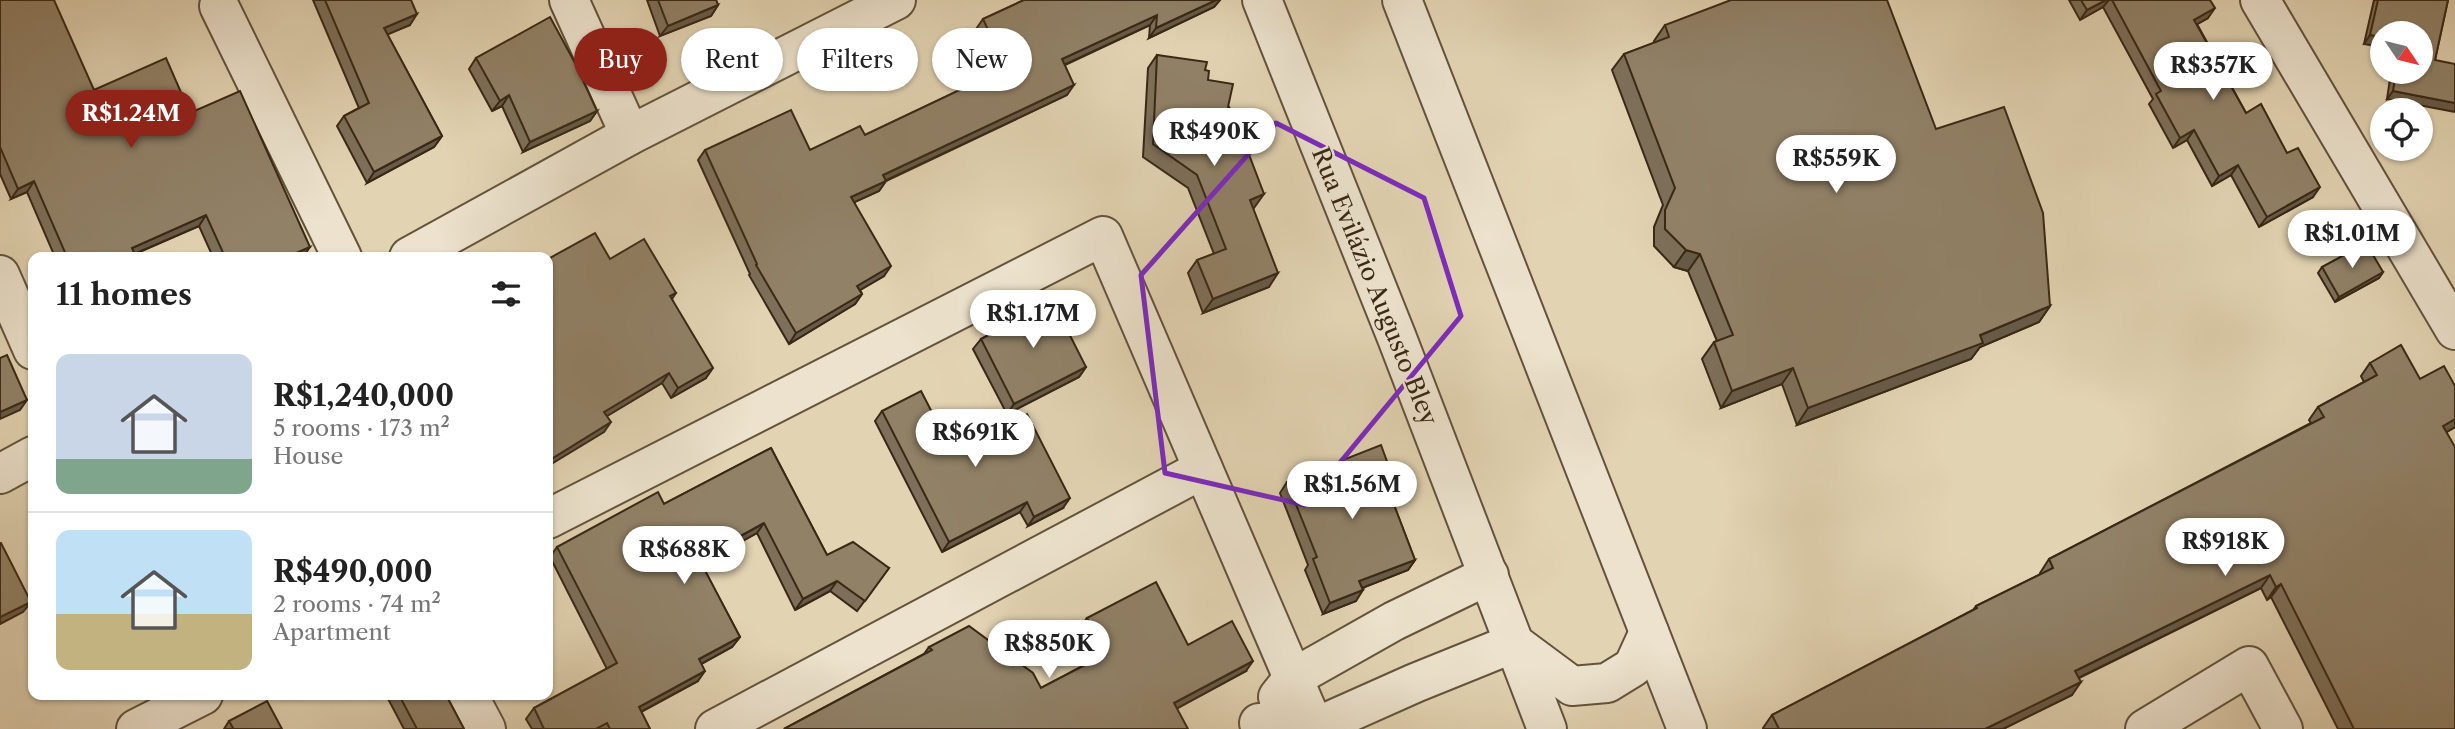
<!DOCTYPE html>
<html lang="en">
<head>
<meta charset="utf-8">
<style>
	:root { --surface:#fff; --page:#f2f2f2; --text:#222; --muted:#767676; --line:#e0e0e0; --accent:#8f2418 }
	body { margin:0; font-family:"Libre Caslon Text",serif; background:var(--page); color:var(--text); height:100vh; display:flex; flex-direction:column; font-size:26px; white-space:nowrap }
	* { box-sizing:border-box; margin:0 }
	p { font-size:23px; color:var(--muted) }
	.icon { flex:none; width:38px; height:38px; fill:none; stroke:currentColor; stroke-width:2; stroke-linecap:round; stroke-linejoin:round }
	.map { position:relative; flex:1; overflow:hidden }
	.details { position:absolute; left:28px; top:252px; width:525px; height:448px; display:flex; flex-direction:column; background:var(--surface); border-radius:14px; box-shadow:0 2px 5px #0004 }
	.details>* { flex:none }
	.guide { position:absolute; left:574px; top:28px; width:665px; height:63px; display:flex; gap:14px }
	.needle { width:46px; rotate:125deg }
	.fabs { position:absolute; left:2370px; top:21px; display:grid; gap:14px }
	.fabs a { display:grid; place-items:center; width:63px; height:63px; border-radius:50%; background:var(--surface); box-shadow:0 2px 5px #0004; font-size:35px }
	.price { position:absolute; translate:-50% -60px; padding:0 16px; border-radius:24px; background:#fff; color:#222; font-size:23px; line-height:46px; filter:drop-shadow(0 2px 4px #0008) }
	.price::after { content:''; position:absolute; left:50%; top:42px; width:21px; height:16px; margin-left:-10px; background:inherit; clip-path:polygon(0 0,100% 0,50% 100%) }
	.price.current { background:var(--accent); color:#fff }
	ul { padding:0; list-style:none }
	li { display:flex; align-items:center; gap:21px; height:175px; padding:0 28px }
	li+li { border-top:2px solid var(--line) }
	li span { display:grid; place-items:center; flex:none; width:196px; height:140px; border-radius:14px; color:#555 }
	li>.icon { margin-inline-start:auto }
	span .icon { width:84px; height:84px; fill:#fffc; stroke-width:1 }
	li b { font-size:30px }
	h2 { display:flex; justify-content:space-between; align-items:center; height:84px; padding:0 28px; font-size:30px }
	.chip { padding:0 24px; border-radius:32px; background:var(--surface); box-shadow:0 2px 5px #0004; font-size:24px; line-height:63px }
	.chip.current { background:var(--accent); color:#fff }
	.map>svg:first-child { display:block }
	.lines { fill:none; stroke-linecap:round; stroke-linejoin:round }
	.minor-casing { stroke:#63533c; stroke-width:42 }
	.minor { stroke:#ece2cd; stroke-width:38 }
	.wall { fill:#7d6f59; stroke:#392815; stroke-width:2 }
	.shaded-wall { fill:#665a48; stroke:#392815; stroke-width:2 }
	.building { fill:#918167; stroke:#392815; stroke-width:2 }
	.marked { fill:none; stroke:#7b2cbf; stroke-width:5; stroke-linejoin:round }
	.labels { text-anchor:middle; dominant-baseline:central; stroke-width:5; stroke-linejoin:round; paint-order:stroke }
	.street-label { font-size:24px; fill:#392815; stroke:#ece2cd }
</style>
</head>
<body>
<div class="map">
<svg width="2455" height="729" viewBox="0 0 2455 729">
	<rect width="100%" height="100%" fill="#e2d3b2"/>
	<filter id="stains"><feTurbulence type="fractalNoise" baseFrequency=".00286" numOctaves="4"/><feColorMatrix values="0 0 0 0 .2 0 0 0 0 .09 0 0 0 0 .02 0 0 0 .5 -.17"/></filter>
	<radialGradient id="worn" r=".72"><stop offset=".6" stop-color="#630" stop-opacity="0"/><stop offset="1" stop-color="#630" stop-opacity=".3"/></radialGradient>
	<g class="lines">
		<g class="minor-casing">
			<g id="minor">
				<path d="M569 0 630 135"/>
				<path d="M1262 0 1397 338 1547 729"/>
				<path d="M1402 0 1687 729"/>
				<path d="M2260 0 2455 330"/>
				<path d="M219 6 342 257"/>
				<path d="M409 257 630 135 896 0"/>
				<path d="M0 275 33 350"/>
				<path d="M0 474 33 456"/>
				<path d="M548 519 1103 236 1315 729"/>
				<path d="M468 695 486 729"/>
				<path d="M1278 697 1293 678 1394 621 1489 575"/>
				<path d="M1259 723 1314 728 1415 683 1514 643 1572 686 1607 683 1633 667 1649 632"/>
				<path d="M136 729 203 695"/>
				<path d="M715 729 1203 469"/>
				<path d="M2145 729 2249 666 2283 729"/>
			</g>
		</g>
		<use href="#minor" class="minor"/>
	</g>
	<g class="wall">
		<path d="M0 0 94 90 190 113 303 257H213L199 226 135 254 136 257H55L27 192 11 199 0 174Z"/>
		<path d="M313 0H411L410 25 387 34 442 136 434 147 367 183 337 126 344 116 359 108Z"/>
		<path d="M647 0H716L718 5 711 16 660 36Z"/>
		<path d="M1024 0H1220L1214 7 1149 38 1150 25 1065 65 1067 95 886 181 879 191 854 202 884 276 860 290 862 294 855 304 789 344 749 275 750 274 698 160 705 150H810L865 135 996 73 976 29 983 19Z"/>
		<path d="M2069 0H2210L2208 18 2197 24 2246 113 2287 153 2313 197 2259 227 2231 175 2212 186 2187 140 2173 148 2149 104 2153 99 2103 7 2080 20Z"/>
		<path d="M2374 0H2448L2435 60 2387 99 2391 72H2420V33L2364 44Z"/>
		<path d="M1665 25 1936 129 2050 306 2039 322 1980 347 1971 359 1797 425 1782 384 1721 408 1702 359 1714 342 1717 341 1688 271 1674 267 1654 246V227L1663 205 1612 70 1624 54 1654 43V41Z"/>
		<path d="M1157 55 1205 70 1208 80 1253 138 1246 147 1253 208 1269 287 1203 313 1188 273 1197 260 1214 254 1188 188 1143 157 1148 68Z"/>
		<path d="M476 58 597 111 590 121 523 152 502 106 492 111 469 69Z"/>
		<path d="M610 259 676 293 672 299 706 378 671 398 662 383 607 416 604 432Z"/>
		<path d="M2322 267 2383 272 2379 278 2335 302 2318 273Z"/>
		<path d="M1013 310 1086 367 1079 377 1007 414 973 349 981 339 1008 325 1006 321Z"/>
		<path d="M2370 363 2420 379 2455 386V427L2447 432 2455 729H2338L2271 597 2267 600 2261 588 2079 678 2072 695 2003 729H1763V728L1772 715 1973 610 1976 606 2041 574 2040 573 2049 559 2311 423 2309 420 2318 407 2364 382 2361 376Z"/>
		<path d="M882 411 953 453 1063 508 1028 526 1020 512 942 552 875 421Z"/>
		<path d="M771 448 827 555 889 568 857 611 830 591 795 610 757 533 701 564 740 637 732 647 701 664 698 681 641 712 650 729H532L526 719 534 708 607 669 550 557 557 547 664 504Z"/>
		<path d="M1287 482 1396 486 1390 495 1415 560 1408 570 1362 588 1356 601 1323 614 1305 570 1308 565 1280 493Z"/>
		<path d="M1087 618 1188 645 1246 671 1177 708 784 729 924 654 929 647 1041 688 1096 659 1079 629Z"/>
		<path d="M386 695H446L464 729H404Z"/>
		<path d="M229 721 282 729H224Z"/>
	</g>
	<g class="shaded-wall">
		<path d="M1216 0H1220L1214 7 1149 38 1156 28Z"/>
		<path d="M2106 0H2109L2103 7 2080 20 2087 10Z"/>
		<path d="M718 5 711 16 660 36 668 26Z"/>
		<path d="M2215 8 2208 18 2187 30 2194 20Z"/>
		<path d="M417 14 410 25 377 39 384 28Z"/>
		<path d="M1157 15 1150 25 1055 69 1062 59Z"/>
		<path d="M2370 35 2382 37V47L2364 44Z"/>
		<path d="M1074 85 1067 95 876 185 883 175Z"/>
		<path d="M2393 91 2455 103V112L2387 99Z"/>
		<path d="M509 95 502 106 492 111 500 101Z"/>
		<path d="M597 111 590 121 523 152 530 142Z"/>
		<path d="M2194 130 2187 140 2173 148 2180 138Z"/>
		<path d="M442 136 434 147 367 183 374 172Z"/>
		<path d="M2238 165 2231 175 2212 186 2219 176Z"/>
		<path d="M34 181 27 192 11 199 18 189Z"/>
		<path d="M886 181 879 191 844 207 851 197Z"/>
		<path d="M2320 187 2313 197 2259 227 2267 217Z"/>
		<path d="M1264 194 1254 208 1241 213 1250 200Z"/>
		<path d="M206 215 199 226 127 257 132 248Z"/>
		<path d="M310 247 303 257H287Z"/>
		<path d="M1686 250 1700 254 1688 271 1674 267Z"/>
		<path d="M891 266 884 276 850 296 857 286Z"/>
		<path d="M2383 272 2379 278 2335 302 2339 297Z"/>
		<path d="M1278 273 1269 287 1203 313 1213 299Z"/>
		<path d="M862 294 855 304 789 344 796 333Z"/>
		<path d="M2050 306 2039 322 1980 347 1971 359 1797 425 1808 408Z"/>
		<path d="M1086 367 1079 377 1007 414 1014 404Z"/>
		<path d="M713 368 706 378 671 398 678 388Z"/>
		<path d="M1793 368 1782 384 1721 408 1732 391Z"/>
		<path d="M669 373 662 383 597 422 604 412Z"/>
		<path d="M27 400 20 410 0 419V412Z"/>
		<path d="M2455 419V427L2434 439 2443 426Z"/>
		<path d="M611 422 604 432 548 466V461Z"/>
		<path d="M1396 486 1389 496 1388 489Z"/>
		<path d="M1070 498 1063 508 1028 526 1034 517Z"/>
		<path d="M1027 502 1020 512 942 552 949 542Z"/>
		<path d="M764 523 757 533 692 569 699 559Z"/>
		<path d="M1415 560 1408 570 1352 592 1359 581Z"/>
		<path d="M2270 575 2261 588 2066 684 2075 671Z"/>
		<path d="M837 581 830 591 795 610 803 599Z"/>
		<path d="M2281 584 2271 597 2267 600 2276 587Z"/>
		<path d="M1363 590 1356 601 1323 614 1330 603Z"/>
		<path d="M31 602 23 612 0 624V617Z"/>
		<path d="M740 637 732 647 692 669 699 659Z"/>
		<path d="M1253 661 1246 671 1167 714 1174 703Z"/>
		<path d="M705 671 698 681 631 717 639 707Z"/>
		<path d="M2081 682 2072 695 2003 729H1985Z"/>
	</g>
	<g class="building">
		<path d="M0 0H54L94 90 166 58 190 113 240 91 310 247 287 257H225L206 215 132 248 136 257H67L34 181 18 189 0 147Z"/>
		<path d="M325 0H411L417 14 384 28 442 136 374 172 344 116 369 103Z"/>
		<path d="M658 0H716L718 5 668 26Z"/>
		<path d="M1024 0H1216L1156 28 1157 15 1062 59 1074 85 883 175 886 181 851 197 891 266 857 286 862 294 796 333 756 265 757 264 705 150 791 110 810 150 860 126 865 135 1006 68 983 19Z"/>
		<path d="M1731 0H1887L1936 129 2004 107 2043 213 2050 306 1980 335 1983 343 1808 408 1793 368 1732 391 1714 342 1733 335 1700 254 1686 250 1665 229V210L1675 188 1624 54 1669 37 1665 25Z"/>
		<path d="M2081 0H2106L2087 10Z"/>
		<path d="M2112 0H2210L2215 8 2194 20 2246 113 2261 104 2287 153 2298 148 2320 187 2267 217 2238 165 2219 176 2194 130 2180 138 2156 94 2161 91Z"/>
		<path d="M2378 0H2448L2435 60 2455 64V103L2393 91 2396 72H2420V33H2382V37L2370 35Z"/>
		<path d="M550 17 575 63 597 111 530 142 509 95 500 101 476 58Z"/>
		<path d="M1157 55 1207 62 1205 70 1209 71 1208 80 1233 84 1228 107 1253 138 1245 144 1264 194 1250 200 1278 273 1213 299 1197 260 1226 249 1197 175 1153 144Z"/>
		<path d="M595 233 610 259 644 239 676 293 670 296 713 368 678 388 669 373 604 412 611 422 548 461V259Z"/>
		<path d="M2366 243 2383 272 2339 297 2322 267Z"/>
		<path d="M1048 292 1086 367 1014 404 981 339 1018 320 1013 310Z"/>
		<path d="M2401 345 2420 379 2444 366 2455 386V419L2443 426 2455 447V729H2354L2281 584 2276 587 2270 575 2075 671 2081 682 1985 729H1779L1772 715 1977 608 1976 606 2053 568 2049 559 2324 417 2318 407 2377 375 2370 363Z"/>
		<path d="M7 355 27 400 0 412V358Z"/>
		<path d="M921 391 953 453 1027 414 1070 498 1034 517 1027 502 949 542 882 411Z"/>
		<path d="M1381 445 1396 486 1388 489 1415 560 1359 581 1363 590 1330 603 1313 559 1317 557 1287 482Z"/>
		<path d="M771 448 827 555 853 542 889 568 865 601 837 581 803 599 764 523 699 559 740 637 699 659 705 671 639 707 650 729H610L607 723 596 729H544L534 708 617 663 557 547 658 492 664 504Z"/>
		<path d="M0 543H1L31 602 0 617Z"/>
		<path d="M1156 582 1188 645 1232 621 1253 661 1174 703 1188 729H784L932 650 929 647 969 626 1033 673 1041 688 1106 654 1087 618Z"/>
		<path d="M399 695H446L464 729H417Z"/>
		<path d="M267 701 282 729H232L233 728 229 721Z"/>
	</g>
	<path class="marked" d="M1276 123 1424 198 1461 316 1305 505 1165 473 1141 275Z"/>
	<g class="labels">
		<g class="street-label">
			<text transform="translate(1375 286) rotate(68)">Rua Evilázio Augusto Bley</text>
		</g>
	</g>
	<rect width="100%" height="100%" filter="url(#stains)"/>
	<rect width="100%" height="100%" fill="url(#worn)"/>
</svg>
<div class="fabs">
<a><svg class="needle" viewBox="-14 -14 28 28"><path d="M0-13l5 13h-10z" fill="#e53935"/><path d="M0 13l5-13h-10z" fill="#767676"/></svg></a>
<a><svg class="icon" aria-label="locate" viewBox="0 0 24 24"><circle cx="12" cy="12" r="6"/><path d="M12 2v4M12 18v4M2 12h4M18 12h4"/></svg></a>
</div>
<b class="price" style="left:2213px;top:102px">R$357K</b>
<b class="price current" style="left:131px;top:150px">R$1.24M</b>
<b class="price" style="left:1214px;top:168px">R$490K</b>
<b class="price" style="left:1836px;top:195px">R$559K</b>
<b class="price" style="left:2352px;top:270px">R$1.01M</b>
<b class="price" style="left:1033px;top:350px">R$1.17M</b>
<b class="price" style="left:975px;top:469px">R$691K</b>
<b class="price" style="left:1352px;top:521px">R$1.56M</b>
<b class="price" style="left:2225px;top:578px">R$918K</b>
<b class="price" style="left:684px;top:586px">R$688K</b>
<b class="price" style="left:1049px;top:680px">R$850K</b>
<div class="guide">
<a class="chip current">Buy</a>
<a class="chip">Rent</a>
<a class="chip">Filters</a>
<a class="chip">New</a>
</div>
<section class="details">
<h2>11 homes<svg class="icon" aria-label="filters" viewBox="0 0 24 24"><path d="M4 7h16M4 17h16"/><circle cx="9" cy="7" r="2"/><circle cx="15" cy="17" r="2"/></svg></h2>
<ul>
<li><span style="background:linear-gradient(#c9d6e8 75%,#7fa58c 0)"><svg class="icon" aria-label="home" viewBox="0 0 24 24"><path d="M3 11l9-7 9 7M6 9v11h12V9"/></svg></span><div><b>R$1,240,000</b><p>5 rooms · 173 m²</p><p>House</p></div></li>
<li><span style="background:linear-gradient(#bfe0f5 60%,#c2b280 0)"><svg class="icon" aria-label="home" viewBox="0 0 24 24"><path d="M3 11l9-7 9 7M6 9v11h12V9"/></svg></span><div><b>R$490,000</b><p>2 rooms · 74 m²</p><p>Apartment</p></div></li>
</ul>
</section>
</div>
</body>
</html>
